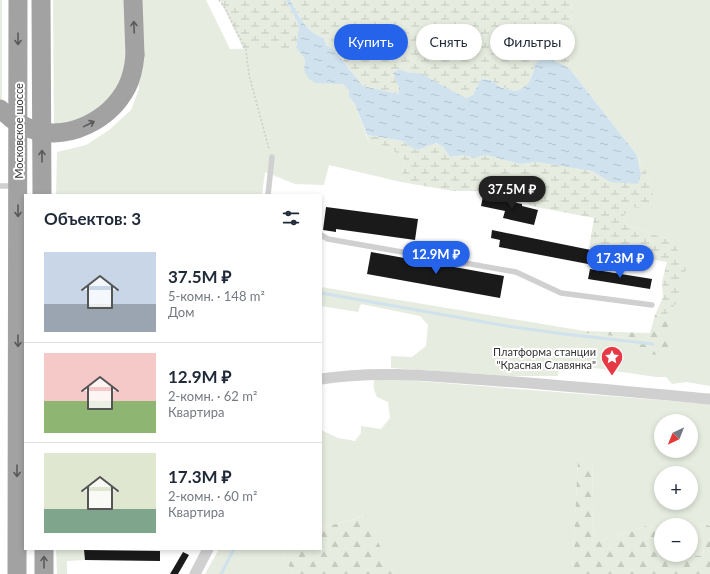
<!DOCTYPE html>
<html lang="ru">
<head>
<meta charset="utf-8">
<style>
	:root { --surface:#fff; --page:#f2f2f3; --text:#1f2937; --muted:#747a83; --line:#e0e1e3; --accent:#2563eb }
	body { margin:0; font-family:Lato,sans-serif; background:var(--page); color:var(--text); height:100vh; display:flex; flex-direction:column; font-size:15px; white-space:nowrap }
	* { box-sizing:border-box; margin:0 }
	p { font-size:13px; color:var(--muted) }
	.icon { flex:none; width:22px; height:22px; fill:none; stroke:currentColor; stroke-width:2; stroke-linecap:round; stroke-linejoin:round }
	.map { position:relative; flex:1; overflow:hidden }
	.details { position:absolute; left:24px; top:194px; width:298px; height:356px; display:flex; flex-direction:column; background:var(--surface); border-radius:0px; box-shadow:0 2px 6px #0003 }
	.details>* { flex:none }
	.hud { position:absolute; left:334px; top:24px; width:316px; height:36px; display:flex; gap:8px }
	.needle { width:26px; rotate:223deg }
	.controls { position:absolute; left:654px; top:414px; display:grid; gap:8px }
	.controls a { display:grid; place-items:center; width:44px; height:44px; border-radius:50%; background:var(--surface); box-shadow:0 2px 6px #0003; font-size:20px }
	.price { position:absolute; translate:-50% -34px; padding:0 9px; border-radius:14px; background:var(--accent); color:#fff; font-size:13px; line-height:26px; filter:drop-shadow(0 1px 2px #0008) }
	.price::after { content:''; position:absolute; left:50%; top:24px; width:12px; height:9px; margin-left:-6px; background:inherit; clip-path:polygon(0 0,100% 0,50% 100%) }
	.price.current { background:#222; color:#fff }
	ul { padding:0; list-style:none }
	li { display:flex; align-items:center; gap:12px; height:100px; padding:0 20px }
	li+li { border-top:1px solid var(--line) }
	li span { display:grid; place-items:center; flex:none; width:112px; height:80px; border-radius:0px; color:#555 }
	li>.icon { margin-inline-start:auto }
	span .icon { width:48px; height:48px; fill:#fffc; stroke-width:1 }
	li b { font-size:17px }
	h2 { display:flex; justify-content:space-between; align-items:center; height:48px; padding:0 20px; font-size:17px }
	.pill { padding:0 14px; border-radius:18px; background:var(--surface); box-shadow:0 2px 6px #0003; font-size:14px; line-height:36px }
	.pill.current { background:var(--accent); color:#fff }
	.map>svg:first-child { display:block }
	.grass { fill:#e6ecdf; fill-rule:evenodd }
	.forest { fill:url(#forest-firs) }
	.wetland { fill:url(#wetland-marsh) }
	.water { fill:url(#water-ripples) }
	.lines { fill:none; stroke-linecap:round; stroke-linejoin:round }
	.stream { stroke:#cfe2ee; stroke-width:3 }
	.building { fill:#1a1a1a }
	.path { stroke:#cdcdcd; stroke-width:1.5; stroke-dasharray:2 2; stroke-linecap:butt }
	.service { stroke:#d0d0d0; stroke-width:5.5 }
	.minor { stroke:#d0d0d0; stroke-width:11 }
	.trunk { stroke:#a2a2a2; stroke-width:19 }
	.trunk-bridge { stroke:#a2a2a2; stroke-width:19 }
	.oneway { stroke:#5a5a5a }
	.labels { text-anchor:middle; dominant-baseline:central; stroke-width:4; stroke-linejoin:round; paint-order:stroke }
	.street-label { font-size:11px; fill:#333; stroke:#fff }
	.poi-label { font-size:11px; fill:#333; stroke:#fff; text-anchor:end }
</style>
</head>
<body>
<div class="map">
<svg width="710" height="574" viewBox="0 0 710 574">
	<defs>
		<pattern id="forest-firs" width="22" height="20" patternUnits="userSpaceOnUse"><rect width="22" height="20" fill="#e6ecdf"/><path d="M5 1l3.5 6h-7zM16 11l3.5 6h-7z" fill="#c6cbc0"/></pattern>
		<pattern id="wetland-marsh" width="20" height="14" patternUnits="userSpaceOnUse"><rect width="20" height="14" fill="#e6ecdf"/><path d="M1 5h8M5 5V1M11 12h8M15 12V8" fill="none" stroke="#c6cbc0"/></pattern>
		<pattern id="water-ripples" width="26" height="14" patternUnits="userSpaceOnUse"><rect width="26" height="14" fill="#cfe2ee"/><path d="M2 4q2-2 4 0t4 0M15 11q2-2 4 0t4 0" fill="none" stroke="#b2c2cd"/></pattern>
	</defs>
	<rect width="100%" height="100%" fill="#fff"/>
	<g class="grass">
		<path d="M0 0H2V106L0 104Z"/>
		<path d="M53 0H125L127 46 123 75 109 102 92 116 54 128Z"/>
		<path d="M138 0H206L230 49 296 48 305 59 304 70 335 83 343 84 349 90V97L355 104 369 142 389 147 404 159 401 182 329 165 324 185 295 184 265 172 262 195H56L57 152 86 145 109 130 131 110 139 89Z"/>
		<path d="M571 0H710V386L687 382 672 384 666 377H656L560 363 558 376H508L391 368V356L412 357 426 346 428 325 420 316 361 304 358 312 321 306V287L584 331V333L624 337 638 350 673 325 665 316 676 304 674 242 650 233 628 226 623 217 630 207 638 208 652 183 637 155 569 68 573 37Z"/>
		<path d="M375 379 404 380 710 404V526L700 523 704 556 689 555H691V525H661V534L649 525 594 543 592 459 578 461 572 574H394L364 516 321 528V430L338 438 355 441 361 433V426L381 429 390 418 388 402 377 397C374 390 372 386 375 379ZM661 421H691V451H661ZM661 473H691V503H661Z"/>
		<path d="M56 549H84L85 560 67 561V574H57Z"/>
		<path d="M219 549H283L281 550 293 574H205Z"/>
	</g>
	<g class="forest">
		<path d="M655 315 665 316 673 325 670 347 655 355 638 350 624 337 584 333V331L650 333Z"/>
		<path d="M592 459 594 543 649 525 661 534V555H689L704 556 700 523 710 526V574H572L578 460Z"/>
		<path d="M365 516 394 574H293L281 550 283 549H321V528Z"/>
	</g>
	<g class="wetland">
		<path d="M220 0H286L299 25 296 48 244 50Z"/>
		<path d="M290 0H571L573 37 569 68 548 59 535 64 533 73 528 84 521 89 515 91 500 87 491 80 481 79 473 95 466 98 438 83 423 74 407 72 399 69 393 73 399 87V94L363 86 333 49 326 45 324 38C306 32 299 15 290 0Z"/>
		<path d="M367 135 403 141 412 148 418 150 435 143 443 147 450 157 464 155 474 158 486 155 520 164 537 162 554 164 592 171 610 182 641 175 637 155 652 183 653 203 650 213 638 208 630 207 623 217 628 226 650 233 674 242 686 269 676 304 665 316 655 315 663 297 662 282 667 262 589 248 594 218 531 206 521 199 479 191H453L401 182 404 159 389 147 369 142Z"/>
	</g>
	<path class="water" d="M286 0H290C299 16 306 32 324 38L326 45 333 49 363 86 399 94V87L393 73 399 69 407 72 423 74 438 83 466 98 473 95 481 79 491 80 500 87 515 91 521 89 528 84 533 73 535 64 540 59 548 58 569 68 637 155 641 175 638 184 610 182 592 171 537 162 520 164 486 155 474 158 464 155 450 157 443 147 436 143 418 150 412 148 403 141 367 135 355 104 349 97V90L343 84 315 83 308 78 304 70 305 59 296 48 299 25Z"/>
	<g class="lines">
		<g class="stream">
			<path d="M321 293 507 326 564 334 653 344"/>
			<path d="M221 574 234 549"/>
		</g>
	</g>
	<g class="building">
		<path d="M483 196 522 204V206L538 210 534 225 503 218 505 211 481 206Z"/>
		<path d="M326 207 418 219 415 240 336 229V232L323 230Z"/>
		<path d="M492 230 591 250 588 264 499 247 500 240 491 238Z"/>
		<path d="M371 252 504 276 500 298 367 274Z"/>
		<path d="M590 269 652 279 650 289 588 279Z"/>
		<path d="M84 550 160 551V561L85 560Z"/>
		<path d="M183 552 189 555 178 574H170Z"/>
	</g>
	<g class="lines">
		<path class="path" d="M219 0 225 8 246 50 249 75 269 149"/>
		<g class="service">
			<path d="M0 186H16"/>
			<path d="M268 195 272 157"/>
			<path d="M321 235 328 239 516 272 561 293 652 305"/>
		</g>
		<g class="minor">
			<path d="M321 379C371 371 422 375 472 379 551 384 631 392 710 399"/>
			<path d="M195 574 208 549"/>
		</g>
		<g class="trunk">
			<path d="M41 0 42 195"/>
			<path d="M133 0 135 55"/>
			<path d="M0 109 12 119"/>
			<path d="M44 549V574"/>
			<path d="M17 574 18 0"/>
		</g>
		<path class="trunk-bridge" d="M12 119C19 123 25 127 31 129 68 142 110 120 127 87 132 77 134 66 135 55"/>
	</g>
	<defs><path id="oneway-shaft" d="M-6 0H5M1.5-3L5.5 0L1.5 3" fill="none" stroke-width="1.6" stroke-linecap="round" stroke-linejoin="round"/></defs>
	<g class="oneway">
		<use href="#oneway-shaft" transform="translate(134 27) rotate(-92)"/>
		<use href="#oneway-shaft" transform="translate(18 39) rotate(90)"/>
		<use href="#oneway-shaft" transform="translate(89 124) rotate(-26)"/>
		<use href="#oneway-shaft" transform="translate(42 156) rotate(-90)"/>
		<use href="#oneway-shaft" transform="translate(18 211) rotate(90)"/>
		<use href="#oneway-shaft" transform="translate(18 341) rotate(90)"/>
		<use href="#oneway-shaft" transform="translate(17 471) rotate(90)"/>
		<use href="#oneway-shaft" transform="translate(44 562) rotate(-90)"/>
	</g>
	<defs>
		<g id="sight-pin" transform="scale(1.15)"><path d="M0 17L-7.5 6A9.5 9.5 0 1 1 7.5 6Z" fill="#e63946" stroke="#fff"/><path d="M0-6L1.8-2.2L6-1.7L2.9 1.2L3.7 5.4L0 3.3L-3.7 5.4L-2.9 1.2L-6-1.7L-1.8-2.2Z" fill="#fff"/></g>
	</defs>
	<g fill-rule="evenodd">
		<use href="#sight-pin" x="612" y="357"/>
	</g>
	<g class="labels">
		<g class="street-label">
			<text transform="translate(18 131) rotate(-90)">Московское шоссе</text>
		</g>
		<g class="poi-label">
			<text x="596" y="351">Платформа станции<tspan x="596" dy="13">"Красная Славянка"</tspan></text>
		</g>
	</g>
</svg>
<div class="controls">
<a><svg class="needle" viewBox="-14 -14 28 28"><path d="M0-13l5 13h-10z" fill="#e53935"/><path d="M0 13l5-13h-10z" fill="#747a83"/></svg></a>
<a>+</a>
<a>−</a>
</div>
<b class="price current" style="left:512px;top:210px">37.5M ₽</b>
<b class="price" style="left:436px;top:275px">12.9M ₽</b>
<b class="price" style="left:620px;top:279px">17.3M ₽</b>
<div class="hud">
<a class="pill current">Купить</a>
<a class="pill">Снять</a>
<a class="pill">Фильтры</a>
</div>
<section class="details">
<h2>Объектов: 3<svg class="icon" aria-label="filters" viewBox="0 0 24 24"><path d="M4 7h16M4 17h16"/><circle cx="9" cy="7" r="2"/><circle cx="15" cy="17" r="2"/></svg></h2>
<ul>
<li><span style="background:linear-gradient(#c9d6e8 65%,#9aa5b1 0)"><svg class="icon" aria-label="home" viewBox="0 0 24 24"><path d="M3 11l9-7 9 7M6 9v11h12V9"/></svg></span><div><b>37.5M ₽</b><p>5-комн. · 148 m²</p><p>Дом</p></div></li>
<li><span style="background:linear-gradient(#f6c9c9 60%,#8fb573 0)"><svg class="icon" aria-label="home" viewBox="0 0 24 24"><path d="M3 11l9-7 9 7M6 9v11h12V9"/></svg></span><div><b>12.9M ₽</b><p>2-комн. · 62 m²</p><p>Квартира</p></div></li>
<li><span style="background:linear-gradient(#dfe7d0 70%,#7fa58c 0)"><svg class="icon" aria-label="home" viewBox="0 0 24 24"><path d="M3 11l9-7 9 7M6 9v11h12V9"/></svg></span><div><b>17.3M ₽</b><p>2-комн. · 60 m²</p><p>Квартира</p></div></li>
</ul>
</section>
</div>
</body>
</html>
